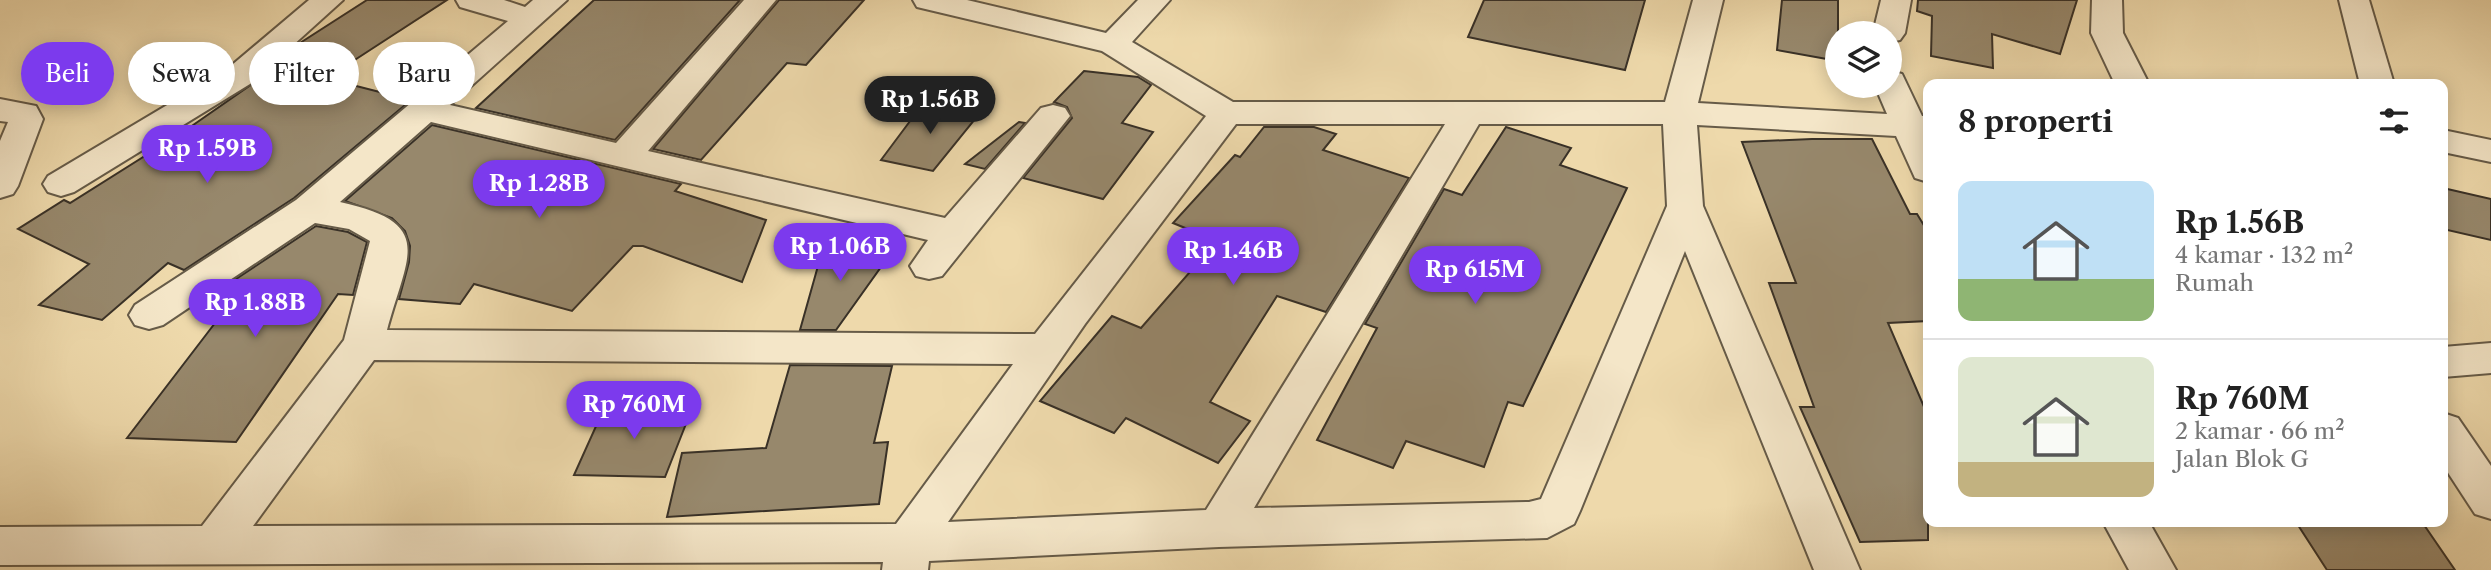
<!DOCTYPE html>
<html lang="id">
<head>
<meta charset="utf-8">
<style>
	:root { --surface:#fff; --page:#f2f2f2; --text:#222; --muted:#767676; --line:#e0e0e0; --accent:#7c3aed }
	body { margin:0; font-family:"Libre Caslon Text",serif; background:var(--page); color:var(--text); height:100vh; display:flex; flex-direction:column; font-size:26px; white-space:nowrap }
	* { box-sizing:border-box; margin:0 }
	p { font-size:23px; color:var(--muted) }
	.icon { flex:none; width:38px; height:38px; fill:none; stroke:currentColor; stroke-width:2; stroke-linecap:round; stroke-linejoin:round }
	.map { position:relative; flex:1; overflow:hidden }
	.drawer { position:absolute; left:1923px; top:79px; width:525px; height:448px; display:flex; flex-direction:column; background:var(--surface); border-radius:14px; box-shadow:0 4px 18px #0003 }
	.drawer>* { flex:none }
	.hud { position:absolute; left:21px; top:42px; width:665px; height:63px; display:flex; gap:14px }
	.buttons { position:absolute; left:1825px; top:21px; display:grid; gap:14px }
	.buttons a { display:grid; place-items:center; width:77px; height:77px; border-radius:50%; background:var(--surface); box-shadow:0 4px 18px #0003; font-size:35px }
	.price { position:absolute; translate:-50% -60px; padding:0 16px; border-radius:24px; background:var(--accent); color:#fff; font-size:23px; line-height:46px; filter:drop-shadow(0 2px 4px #0008) }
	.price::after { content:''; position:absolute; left:50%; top:42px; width:21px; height:16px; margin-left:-10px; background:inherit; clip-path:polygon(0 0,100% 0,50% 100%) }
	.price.active { background:#222; color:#fff }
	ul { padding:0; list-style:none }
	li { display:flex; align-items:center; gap:21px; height:175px; padding:0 35px }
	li+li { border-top:2px solid var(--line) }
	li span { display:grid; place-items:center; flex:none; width:196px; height:140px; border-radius:14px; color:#555 }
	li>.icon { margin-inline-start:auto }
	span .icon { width:84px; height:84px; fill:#fffc; stroke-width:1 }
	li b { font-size:30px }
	h2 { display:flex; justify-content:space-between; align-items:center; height:84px; padding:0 35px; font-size:30px }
	.chip { padding:0 24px; border-radius:32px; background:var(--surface); box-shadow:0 4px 18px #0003; font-size:24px; line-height:63px }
	.chip.active { background:var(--accent); color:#fff }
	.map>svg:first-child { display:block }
	.building { fill:#97886c; stroke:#393127; stroke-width:2 }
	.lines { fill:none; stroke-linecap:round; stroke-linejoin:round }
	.street-casing { stroke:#665b48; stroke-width:4 }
	.street { fill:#f4e6c8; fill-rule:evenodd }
</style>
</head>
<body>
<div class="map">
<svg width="2491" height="570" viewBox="0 0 2491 570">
	<rect width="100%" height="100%" fill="#eed9ab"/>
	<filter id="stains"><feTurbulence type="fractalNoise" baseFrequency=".00286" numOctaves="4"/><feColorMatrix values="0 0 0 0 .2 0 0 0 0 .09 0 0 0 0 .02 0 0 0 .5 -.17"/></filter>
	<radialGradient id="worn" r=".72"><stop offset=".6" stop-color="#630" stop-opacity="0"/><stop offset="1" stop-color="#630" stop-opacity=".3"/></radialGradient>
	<g class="building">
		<path d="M367 0H447L327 78 280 60 300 43Z"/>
		<path d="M594 0H740L615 140 476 108Z"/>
		<path d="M779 0H864L806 65 787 63 701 160 653 149Z"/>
		<path d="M1484 0H1645L1625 70 1468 37Z"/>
		<path d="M1782 0H1838V61L1777 50Z"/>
		<path d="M1918 0H2077L2060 54 1992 34 1993 68 1931 56 1932 16 1917 11Z"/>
		<path d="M278 66 411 100 294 198 184 270 168 263 102 320 39 305 89 264 18 229 64 200 70 203 186 130Z"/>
		<path d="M1084 71 1138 77 1151 85 1122 123 1153 132 1103 199 1023 178 1072 118 1067 107 1054 102Z"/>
		<path d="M925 101 980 113 933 171 881 160Z"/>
		<path d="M1019 122 1025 123 985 169 965 164Z"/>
		<path d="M432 125 681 184 675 191 766 220 742 282 643 246H633L572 311 474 284 460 304 399 299 409 262 410 246 405 231 392 218 345 201Z"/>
		<path d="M1264 127H1314L1336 134 1323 150 1409 178 1326 312 1277 296 1210 402 1250 421 1218 463 1126 418 1114 433 1040 401 1112 316 1141 328 1217 241 1173 223 1235 155 1240 157Z"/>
		<path d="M1506 127 1571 148 1560 165 1627 188 1523 406 1508 402 1484 467 1406 441 1393 468 1317 440 1377 328 1365 324 1444 189 1462 195Z"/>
		<path d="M1812 139H1872L1910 214H1917L1928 232V321L1888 323 1928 416V540L1860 542 1800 407H1814L1769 283H1796L1742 142Z"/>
		<path d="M2443 188 2491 199V240L2443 229Z"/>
		<path d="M316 226 348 232 367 242 353 295 338 294 236 442 127 438 238 293 224 287Z"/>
		<path d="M840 240 891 253 836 330H800L825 241 837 245Z"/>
		<path d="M790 365 892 366 874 443 888 442 879 504 667 517 682 453 766 448Z"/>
		<path d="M606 404 693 406 665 477 574 475Z"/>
		<path d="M2296 522H2422L2455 570H2327Z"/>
	</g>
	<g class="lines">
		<g class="street-casing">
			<g id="street">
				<path d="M309 0H343L250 84 74 192 61 196 48 192 43 184 48 176 226 70Z"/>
				<path d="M456 0H504L525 7 533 0H567L450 105 616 143 744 0H776L648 151 945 218 1041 108 1053 105 1065 108 1070 116 942 276 929 279 916 276 910 266 928 240 431 122 340 202C437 223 407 255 387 330L1035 334 1206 116 1102 51 917 7 913 0H967L1106 33 1138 0H1170L1132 42 1233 102H1665L1693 0H1723L1698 103 1887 114 1875 86H1890V71L1902 74 1922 116H1928V182L1915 178 1896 136 1697 125 1703 206 1860 570H1814L1685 251 1580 511 1574 524 1547 538 1219 547 929 561 928 570H882L883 562 0 565V527L202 526 344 340 370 241 349 229 315 223 163 325 149 329 135 325 129 315 135 305 296 200 508 21 460 7ZM1236 124H1445L1206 510 948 522 1085 324ZM1479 124H1663L1667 206 1541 499 1529 502 1254 508ZM374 360 1013 364 896 524 253 526Z"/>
				<path d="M1881 0H1911L1905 33 1900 40 1890 42V33H1873Z"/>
				<path d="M2092 0H2122L2123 33 2149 84H2115L2091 33Z"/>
				<path d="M2339 0H2369L2394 84H2360Z"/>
				<path d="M0 99 36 106 43 119 18 186 13 194 0 198V141L8 122 0 121Z"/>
				<path d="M2443 130 2491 140V162L2443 152Z"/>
				<path d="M2491 343V373L2443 377V347Z"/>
				<path d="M2443 413 2458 418 2491 466V519L2475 514 2443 465Z"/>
				<path d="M2103 522H2149L2176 570H2129Z"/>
			</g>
		</g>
		<use href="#street" class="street"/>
	</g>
	<rect width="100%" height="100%" filter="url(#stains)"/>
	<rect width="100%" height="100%" fill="url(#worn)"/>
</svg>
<div class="buttons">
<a><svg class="icon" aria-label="layers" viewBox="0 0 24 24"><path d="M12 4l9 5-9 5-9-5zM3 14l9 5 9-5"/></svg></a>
</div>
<b class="price active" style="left:930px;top:136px">Rp 1.56B</b>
<b class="price" style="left:207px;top:185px">Rp 1.59B</b>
<b class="price" style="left:539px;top:220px">Rp 1.28B</b>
<b class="price" style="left:840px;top:283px">Rp 1.06B</b>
<b class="price" style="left:1233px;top:287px">Rp 1.46B</b>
<b class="price" style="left:1475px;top:306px">Rp 615M</b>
<b class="price" style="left:255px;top:339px">Rp 1.88B</b>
<b class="price" style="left:634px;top:441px">Rp 760M</b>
<div class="hud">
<a class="chip active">Beli</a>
<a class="chip">Sewa</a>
<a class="chip">Filter</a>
<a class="chip">Baru</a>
</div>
<section class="drawer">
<h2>8 properti<svg class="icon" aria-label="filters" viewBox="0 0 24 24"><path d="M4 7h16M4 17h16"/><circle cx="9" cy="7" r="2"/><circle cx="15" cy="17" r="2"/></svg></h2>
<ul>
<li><span style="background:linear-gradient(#bfe0f5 70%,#8fb573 0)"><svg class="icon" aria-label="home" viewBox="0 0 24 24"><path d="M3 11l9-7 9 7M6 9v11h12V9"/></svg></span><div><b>Rp 1.56B</b><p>4 kamar · 132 m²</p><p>Rumah</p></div></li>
<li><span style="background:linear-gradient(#dfe7d0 75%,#c2b280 0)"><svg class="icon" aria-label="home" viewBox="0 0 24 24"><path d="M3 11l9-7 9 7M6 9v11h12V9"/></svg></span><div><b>Rp 760M</b><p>2 kamar · 66 m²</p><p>Jalan Blok G</p></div></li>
</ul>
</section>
</div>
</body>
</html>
